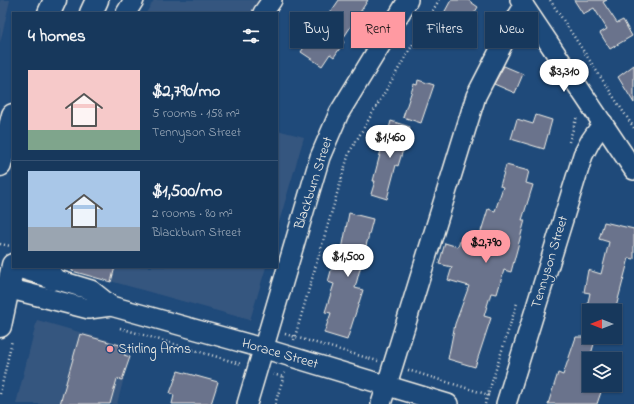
<!DOCTYPE html>
<html lang="en">
<head>
<meta charset="utf-8">
<style>
	:root { --surface:#17385c; --page:#244365; --text:#f1f3f6; --muted:#9eacbb; --line:#365272; --accent:#ff9aa2 }
	body { margin:0; font-family:"Indie Flower",sans-serif; background:var(--page); color:var(--text); height:100vh; display:flex; flex-direction:column; font-size:15px; white-space:nowrap }
	* { box-sizing:border-box; margin:0 }
	p { font-size:13px; color:var(--muted) }
	.icon { flex:none; width:22px; height:22px; fill:none; stroke:currentColor; stroke-width:2; stroke-linecap:round; stroke-linejoin:round }
	.map { position:relative; flex:1; overflow:hidden }
	.drawer { position:absolute; left:12px; top:12px; width:266px; height:256px; display:flex; flex-direction:column; background:var(--surface); border-radius:0px; box-shadow:0 1px 3px #0004,0 0 0 1px var(--line) }
	.drawer>* { flex:none }
	.banner { position:absolute; left:290px; top:12px; width:284px; height:36px; display:flex; gap:8px }
	.needle { width:26px; rotate:270deg }
	.tools { position:absolute; left:582px; top:304px; display:grid; gap:8px }
	.tools a { display:grid; place-items:center; width:40px; height:40px; border-radius:0px; background:var(--surface); box-shadow:0 1px 3px #0004,0 0 0 1px var(--line); font-size:20px }
	.price { position:absolute; translate:-50% -34px; padding:0 9px; border-radius:14px; background:#fff; color:#222; font-size:13px; line-height:26px; filter:drop-shadow(0 1px 2px #0008) }
	.price::after { content:''; position:absolute; left:50%; top:24px; width:12px; height:9px; margin-left:-6px; background:inherit; clip-path:polygon(0 0,100% 0,50% 100%) }
	.price.on { background:var(--accent); color:#111 }
	ul { padding:0; list-style:none }
	li { display:flex; align-items:center; gap:12px; height:100px; padding:0 16px }
	li+li { border-top:1px solid var(--line) }
	li span { display:grid; place-items:center; flex:none; width:112px; height:80px; border-radius:0px; color:#555 }
	li>.icon { margin-inline-start:auto }
	span .icon { width:48px; height:48px; fill:#fffc; stroke-width:1 }
	li b { font-size:17px }
	h2 { display:flex; justify-content:space-between; align-items:center; height:48px; padding:0 16px; font-size:17px }
	.tag { padding:0 14px; border-radius:0px; background:var(--surface); box-shadow:0 1px 3px #0004,0 0 0 1px var(--line); font-size:14px; line-height:36px }
	.tag.on { background:var(--accent); color:#111 }
	.map>svg:first-child { display:block }
	.built { fill:#36567f }
	.building { fill:#6b738c; stroke:#f4f1e8 }
	.lines { fill:none; stroke-linecap:round; stroke-linejoin:round }
	.minor-casing { stroke:#f4f1e8; stroke-width:22 }
	.highway-casing { stroke:#f4f1e8; stroke-width:25 }
	.path { stroke:#f4f1e8; stroke-width:2.5; stroke-dasharray:1 3; stroke-linecap:butt }
	.minor { stroke:#1f4a7a; stroke-width:19 }
	.highway { stroke:#1f4a7a; stroke-width:22 }
	.poi-dot { fill:#ff9aa2; stroke:#1f4a7a; stroke-width:1.5 }
	.labels { text-anchor:middle; dominant-baseline:central; stroke-width:3; stroke-linejoin:round; paint-order:stroke }
	.street-label { font-size:14px; fill:#f4f1e8; stroke:#1f4a7a }
	.poi-label { font-size:14px; fill:#f4f1e8; stroke:#1f4a7a; text-anchor:start }
</style>
</head>
<body>
<div class="map">
<svg width="634" height="404" viewBox="0 0 634 404">
	<rect width="100%" height="100%" fill="#1f4a7a"/>
	<filter id="ink" filterUnits="userSpaceOnUse"><feTurbulence type="fractalNoise" baseFrequency=".025" numOctaves="2"/><feDisplacementMap in="SourceGraphic" scale="8" xChannelSelector="R" yChannelSelector="G"/><feConvolveMatrix kernelMatrix="1 2 1 2 8 2 1 2 1" color-interpolation-filters="sRGB"/></filter>
	<g filter="url(#ink)">
		<g class="built">
			<path d="M0 0H10L0 43Z"/>
			<path d="M154 0H265L258 13H146Z"/>
			<path d="M277 130 304 137 277 229Z"/>
			<path d="M60 267H266L250 320Z"/>
			<path d="M37 320 132 347 117 404H16Z"/>
		</g>
		<g class="building">
			<path d="M339 0H368L342 40 344 42 334 57 330 54 322 66 301 52 325 15 328 16Z"/>
			<path d="M451 0H468L478 7 466 27 444 13Z"/>
			<path d="M574 0H607L603 2 617 23 623 20 632 36 610 49 600 33 607 29 594 8 583 14Z"/>
			<path d="M634 65V103L618 77Z"/>
			<path d="M504 66 523 74 515 93 494 84Z"/>
			<path d="M418 80 434 85 421 123 403 117 414 84 417 85Z"/>
			<path d="M536 115 552 120 544 149 511 139 517 119 533 124Z"/>
			<path d="M391 121 410 127 398 166 396 165 387 199 371 194 375 181H373L384 139H386Z"/>
			<path d="M506 165 529 171 526 183 533 185 522 220H525L511 272 504 270 497 294 491 293 484 316 491 318 475 367 448 359 455 324 469 286 448 280 452 267 439 264 445 243 458 247 462 236 478 241 488 209 495 211 503 187 500 186Z"/>
			<path d="M349 213 373 219 355 288 363 290 347 340 324 333 331 313 325 312 334 284 328 282 332 267 336 269 339 259 340 260Z"/>
			<path d="M604 222 634 229V259L629 258 615 311H586L590 293 584 292 588 270 601 274 609 242 599 239Z"/>
			<path d="M72 267H115L111 282 72 271Z"/>
			<path d="M80 334 127 347 124 355 130 357 122 380 117 379 110 404H60Z"/>
			<path d="M576 337H596L583 382 602 389 597 404H548L558 373 563 375Z"/>
			<path d="M178 371 218 382 211 404H172L174 395 170 393Z"/>
		</g>
		<g class="lines">
			<g class="minor-casing">
				<g id="minor">
					<path d="M520 0 634 170"/>
					<path d="M126 13 134 0"/>
					<path d="M263 13 272 0"/>
					<path d="M15 267 91 290 111 306 262 348 448 404"/>
					<path d="M7 288 89 309 111 306"/>
					<path d="M247 404 320 157 339 113 408 0"/>
					<path d="M381 404 476 96 514 22 524 6"/>
					<path d="M506 404 583 155 591 140 603 123"/>
				</g>
			</g>
			<g class="highway-casing">
				<g id="highway">
					<path d="M49 13 55 0"/>
					<path d="M91 13 97 0"/>
					<path d="M0 165 13 115"/>
					<path d="M48 267 52 279"/>
					<path d="M0 326 13 265"/>
				</g>
			</g>
			<g class="path">
				<path d="M550 0 634 128"/>
				<path d="M569 142 577 116"/>
				<path d="M0 244 11 246"/>
				<path d="M120 328 241 364"/>
				<path d="M285 334 378 361"/>
				<path d="M294 340 349 153 439 0"/>
				<path d="M408 370 489 395"/>
				<path d="M273 374 283 377"/>
				<path d="M0 394 12 340"/>
				<path d="M275 404 285 372"/>
				<path d="M485 404 517 303"/>
			</g>
			<use href="#minor" class="minor"/>
			<use href="#highway" class="highway"/>
		</g>
	</g>
	<circle class="poi-dot" cx="110" cy="349" r="4"/>
	<g class="labels">
		<g class="street-label">
			<text transform="translate(314 183) rotate(-72)">Blackburn Street</text>
			<text transform="translate(550 262) rotate(-73)">Tennyson Street</text>
			<text transform="translate(280 354) rotate(16)">Horace Street</text>
		</g>
		<g class="poi-label">
			<text x="118" y="349">Stirling Arms</text>
		</g>
	</g>
</svg>
<div class="tools">
<a><svg class="needle" viewBox="-14 -14 28 28"><path d="M0-13l5 13h-10z" fill="#e53935"/><path d="M0 13l5-13h-10z" fill="#9eacbb"/></svg></a>
<a><svg class="icon" aria-label="layers" viewBox="0 0 24 24"><path d="M12 4l9 5-9 5-9-5zM3 14l9 5 9-5"/></svg></a>
</div>
<b class="price" style="left:564px;top:93px">$3,310</b>
<b class="price" style="left:390px;top:159px">$1,460</b>
<b class="price on" style="left:486px;top:264px">$2,790</b>
<b class="price" style="left:348px;top:278px">$1,500</b>
<div class="banner">
<a class="tag">Buy</a>
<a class="tag on">Rent</a>
<a class="tag">Filters</a>
<a class="tag">New</a>
</div>
<section class="drawer">
<h2>4 homes<svg class="icon" aria-label="filters" viewBox="0 0 24 24"><path d="M4 7h16M4 17h16"/><circle cx="9" cy="7" r="2"/><circle cx="15" cy="17" r="2"/></svg></h2>
<ul>
<li><span style="background:linear-gradient(#f6c9c9 75%,#7fa58c 0)"><svg class="icon" aria-label="home" viewBox="0 0 24 24"><path d="M3 11l9-7 9 7M6 9v11h12V9"/></svg></span><div><b>$2,790/mo</b><p>5 rooms · 158 m²</p><p>Tennyson Street</p></div></li>
<li><span style="background:linear-gradient(#a9c7e8 70%,#9aa5b1 0)"><svg class="icon" aria-label="home" viewBox="0 0 24 24"><path d="M3 11l9-7 9 7M6 9v11h12V9"/></svg></span><div><b>$1,500/mo</b><p>2 rooms · 80 m²</p><p>Blackburn Street</p></div></li>
</ul>
</section>
</div>
</body>
</html>
